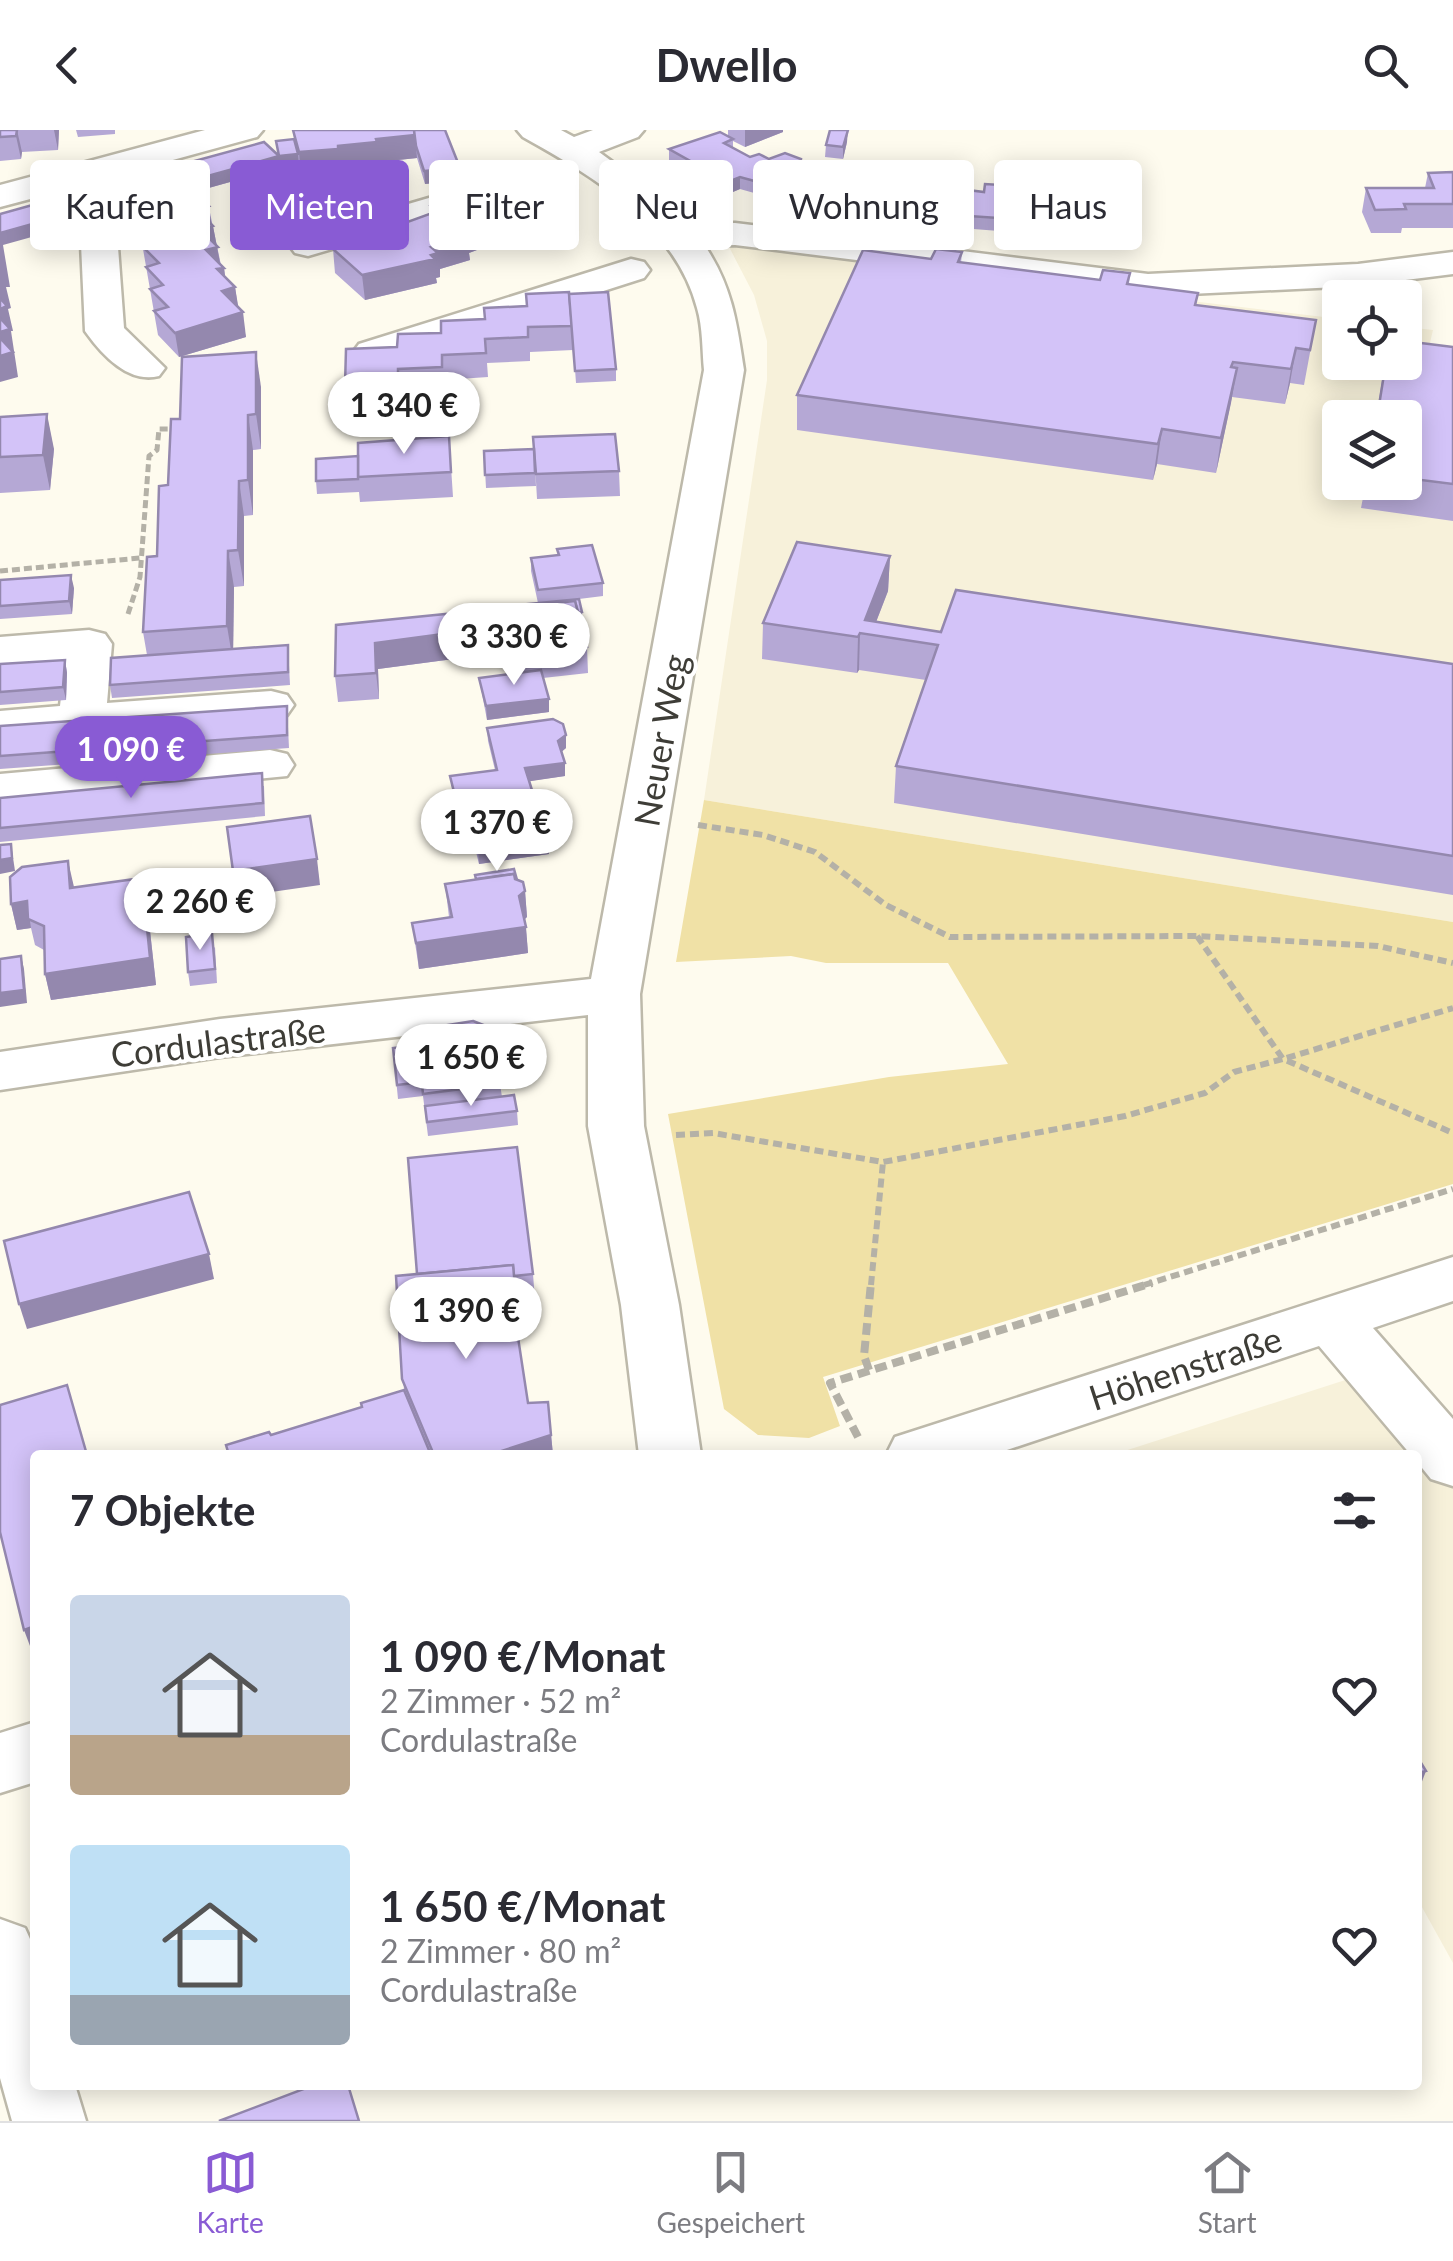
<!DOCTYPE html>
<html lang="de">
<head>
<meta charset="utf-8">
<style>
	:root { --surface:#fff; --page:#f7f7f7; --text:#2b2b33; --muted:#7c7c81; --line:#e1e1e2; --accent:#895bd4 }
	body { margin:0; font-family:Lato,sans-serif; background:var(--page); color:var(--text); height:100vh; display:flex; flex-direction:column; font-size:38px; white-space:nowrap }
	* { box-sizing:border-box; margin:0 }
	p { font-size:32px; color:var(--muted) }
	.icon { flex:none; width:55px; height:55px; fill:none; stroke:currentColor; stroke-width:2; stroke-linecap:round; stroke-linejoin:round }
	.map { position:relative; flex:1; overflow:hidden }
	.details { position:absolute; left:30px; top:1320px; width:1392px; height:640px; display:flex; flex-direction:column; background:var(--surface); border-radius:10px; box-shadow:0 5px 25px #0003 }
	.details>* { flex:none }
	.hud { position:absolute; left:30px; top:30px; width:1395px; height:90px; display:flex; gap:20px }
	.buttons { position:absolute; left:1322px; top:150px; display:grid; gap:20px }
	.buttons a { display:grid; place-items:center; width:100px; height:100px; border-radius:10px; background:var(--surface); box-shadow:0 5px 25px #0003; font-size:50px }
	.price { position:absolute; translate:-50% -85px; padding:0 22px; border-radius:35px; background:#fff; color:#222; font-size:32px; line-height:65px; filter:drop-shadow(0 2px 5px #0008) }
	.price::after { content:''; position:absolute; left:50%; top:60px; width:30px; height:22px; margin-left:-15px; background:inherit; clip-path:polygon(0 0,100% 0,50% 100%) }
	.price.selected { background:var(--accent); color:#fff }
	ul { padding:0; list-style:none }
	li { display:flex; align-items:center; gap:30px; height:250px; padding:0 40px }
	li span { display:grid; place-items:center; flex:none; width:280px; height:200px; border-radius:10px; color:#555 }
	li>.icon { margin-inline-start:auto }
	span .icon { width:120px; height:120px; fill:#fffc; stroke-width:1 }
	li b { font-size:42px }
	h2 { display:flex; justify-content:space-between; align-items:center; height:120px; padding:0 40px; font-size:42px }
	.pill { padding:0 35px; border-radius:10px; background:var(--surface); box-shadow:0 5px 25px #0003; font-size:35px; line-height:90px }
	.pill.selected { background:var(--accent); color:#fff }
	header { display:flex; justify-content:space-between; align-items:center; height:130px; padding:0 40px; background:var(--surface); font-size:45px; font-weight:700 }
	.menu { display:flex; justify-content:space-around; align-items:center; height:140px; border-top:2px solid var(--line); background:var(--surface); font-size:28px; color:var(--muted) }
	.menu a { display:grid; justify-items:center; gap:5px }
	.menu .selected { color:var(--accent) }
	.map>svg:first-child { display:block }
	.built { fill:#f7f1da; fill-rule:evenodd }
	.green { fill:#f0e1a6 }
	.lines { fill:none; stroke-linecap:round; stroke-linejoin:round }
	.minor-casing { stroke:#bdb9aa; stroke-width:5 }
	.path-far2 { stroke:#b4b1a7; stroke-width:5; stroke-dasharray:8 4; stroke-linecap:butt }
	.path-far1 { stroke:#b4b1a7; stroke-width:6; stroke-dasharray:9 5; stroke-linecap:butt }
	.path { stroke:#b4b1a7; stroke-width:8; stroke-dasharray:12 6; stroke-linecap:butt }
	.minor { fill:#fff; fill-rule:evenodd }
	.wall { fill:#b5a8d5 }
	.shaded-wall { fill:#9488ae }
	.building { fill:#d3c3f8; stroke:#9488ae; stroke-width:2.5 }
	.labels { text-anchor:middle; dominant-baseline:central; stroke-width:8; stroke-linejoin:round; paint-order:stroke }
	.street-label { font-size:35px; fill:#3e3d37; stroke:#fff }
</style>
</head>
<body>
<header><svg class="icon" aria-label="back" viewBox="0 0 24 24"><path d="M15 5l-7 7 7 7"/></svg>Dwello<svg class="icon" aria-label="search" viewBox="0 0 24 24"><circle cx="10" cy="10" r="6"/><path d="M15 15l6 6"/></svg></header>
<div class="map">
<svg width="1453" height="1991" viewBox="0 0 1453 1991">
	<rect width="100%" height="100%" fill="#fefbee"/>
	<g class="built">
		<path d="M728 115 1340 189V232H1405V197L1433 200 1429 217 1453 223V792L704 670 767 250V211L754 165ZM1340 288H1405V352H1340Z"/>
		<path d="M1364 1244 1453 1343V1833L1418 1770V1325H1112Z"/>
	</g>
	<path class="green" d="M704 670 1453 792V1054L823 1247 840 1296 809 1308 758 1305 724 1279 668 984 889 947 1008 934 948 833H826L791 826 676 832Z"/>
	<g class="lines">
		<g class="minor-casing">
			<g id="minor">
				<path d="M205 0H263L257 7 85 54 116 90 124 198 165 238 159 246C129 254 102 225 85 201L80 92 53 63 0 77V55Z"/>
				<path d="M517 0H561L574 7 593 0H644L638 7 599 22 658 65 687 94 735 93 1148 144 1358 134 1453 122V144L1358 156 1148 166 735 115 705 116C732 156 737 193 744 240L640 864 644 996 679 1175 701 1325H639L621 1175 588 996V885L220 927 0 960V922L220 889 591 849 704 240C702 220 703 198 697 178 675 95 593 46 523 7Z"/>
				<path d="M501 47 514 50 519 58 514 66 308 126 295 123 289 115 295 107Z"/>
				<path d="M631 129 644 132 650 140 644 148 387 230 373 234 359 230 353 222 359 214Z"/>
				<path d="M89 500 105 504 112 514 107 573 271 561 287 565 294 575 287 585 271 589 0 609V581L60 576 65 530 0 535V507Z"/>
				<path d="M270 620 287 624 294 635 287 646 0 674V644Z"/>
				<path d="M1453 1127V1171L1373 1198 1453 1289V1356L1431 1349 1418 1333V1325H1411L1319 1216 992 1325H886L895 1307Z"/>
				<path d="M35 1592V1652L0 1663V1603Z"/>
				<path d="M0 1789 25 1798 35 1820V1955H75L86 1991H12L0 1948Z"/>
			</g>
		</g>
		<g class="path-far2">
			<path d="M0 441 140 428"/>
			<path d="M128 484 140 447 149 326 157 320 159 299H173"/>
		</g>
		<g class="path-far1">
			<path d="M698 695 763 705 815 722 886 775 950 807 1197 806 1378 816 1453 833"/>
			<path d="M1197 806 1283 929 1453 878"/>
			<path d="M676 1005 713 1003 883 1032 1125 986 1205 963 1234 942 1283 929 1453 1003"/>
			<path d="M871 1155 883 1032"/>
			<path d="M1144 1155 1453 1059"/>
		</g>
		<g class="path">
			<path d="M869 1240 864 1226 871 1153"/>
			<path d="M858 1307 830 1253 1152 1153"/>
		</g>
		<use href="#minor" class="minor"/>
	</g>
	<g class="wall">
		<path d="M0 0H59L58 20 22 22 21 29 0 31Z"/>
		<path d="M76 0H115V4L78 7Z"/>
		<path d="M293 0H445L460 38 461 50 425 54 417 28 379 32V35L340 39 341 42 301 46 299 36 280 38 205 59 221 135 224 138 225 147 235 157 238 178 246 207 179 227 158 205 136 79 130 80 116 65 114 53 278 26 294 9Z"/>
		<path d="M728 0H783V2L745 17 733 11V18L750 27 769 29H801V38H808V50L806 58H797L794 74 740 59 728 64 669 31V19L728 6Z"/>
		<path d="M847 12 843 29 825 27 826 15Z"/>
		<path d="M883 36 882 48 872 85 826 81 827 69Z"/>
		<path d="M1453 42V98H1402L1401 103H1371L1362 82 1366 58H1425L1428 43Z"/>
		<path d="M984 62 1017 69 1012 102 909 94 910 82Z"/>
		<path d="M1138 62 1132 111 1053 105 1056 81Z"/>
		<path d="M464 63 564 87 469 123 470 130 440 139V147L436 148 437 153 365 170 335 143 333 119 432 83 431 76 464 66Z"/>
		<path d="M962 122 961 133 1100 150 1130 143 1129 154 1198 163 1196 175 1316 190 1304 255 1290 253 1285 274 1232 267 1216 343 1157 334 1153 350 797 300V265L931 129Z"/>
		<path d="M569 162 616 239V251L576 253 573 212V220L530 222V231L487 233 488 247 444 250V262L400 264V277L348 280 345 255 397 217Z"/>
		<path d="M1453 217V391L1361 378 1366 352H1405V288H1376L1385 232H1405Z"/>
		<path d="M261 257V319L253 320V385L244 386V456L234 457 233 519 288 515 290 555 112 568 110 555 147 525 143 502 180 289Z"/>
		<path d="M0 287 54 319 50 360 0 363Z"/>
		<path d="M449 306 453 367 360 372 359 362 317 364 316 351 358 326Z"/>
		<path d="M484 321 619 341 620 366 537 369 535 334 536 356 486 358Z"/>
		<path d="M557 419 603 453V466L579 469 582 482V496L587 517 588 543 543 548 549 582 487 590 479 548 518 543 513 521 378 539 379 569 338 572 335 546 487 480 538 473 531 441V428L558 425Z"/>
		<path d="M890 426 888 461 876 492 941 502 1453 534V765L894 673 896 636 926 550 859 540 857 543 762 529 763 493Z"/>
		<path d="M0 450 74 458 72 484 0 489Z"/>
		<path d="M65 530 67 543 66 570 0 575V534Z"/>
		<path d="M287 576 289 618 0 639V596Z"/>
		<path d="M487 598 566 605V618L561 622 565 633V646L529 651 549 724 479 734 464 674 455 675 450 646 495 640 488 611Z"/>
		<path d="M264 656 265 686 0 712V668Z"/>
		<path d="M142 748 147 774 156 855 51 870 45 844 44 820 35 815 31 798 17 800 11 774 74 758Z"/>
		<path d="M517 750 525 761 527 787 525 789 528 823 419 839 412 793 449 787 445 754Z"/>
		<path d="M215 817 217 853 190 856 188 842Z"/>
		<path d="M393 918 500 954 502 967 517 981 518 995 428 1006 423 966 398 969Z"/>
		<path d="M533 1144 535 1170 516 1171 519 1204H518L528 1273 548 1272 553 1325H228L226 1315 271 1305 362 1277 404 1260 396 1146Z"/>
	</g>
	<g class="shaded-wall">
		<path d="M17 0 22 22 21 29 16 6Z"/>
		<path d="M54 0H59L58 20Z"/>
		<path d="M745 0H783V2L745 17Z"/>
		<path d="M848 0 847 12 843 29V17Z"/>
		<path d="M415 5 417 28 379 32V35L340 39 341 42 301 46 299 22 376 9Z"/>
		<path d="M298 24 299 36 280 38 205 59 212 96H213L221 138H224L227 160 235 157 239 181 225 185 209 144 140 64 279 26Z"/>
		<path d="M883 36 882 48 872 85 873 73Z"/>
		<path d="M460 38 461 50 425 54 424 41Z"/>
		<path d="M740 47V59L728 64V52Z"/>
		<path d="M563 64 564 87 469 123 470 130 440 139V147L436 148 437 153 365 170 362 145 431 117 461 101Z"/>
		<path d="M133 66 135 78 130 80 128 67Z"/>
		<path d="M388 68 389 80 373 82 372 70Z"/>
		<path d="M86 79 89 91 3 115 10 157H6L11 178 8 179 13 201H11L18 247 0 252V103Z"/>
		<path d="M243 182 246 207 179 227 175 203Z"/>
		<path d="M1296 218 1290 253 1285 274 1291 239Z"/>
		<path d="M256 222 261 257V319L256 284Z"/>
		<path d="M1237 238 1231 273 1216 343 1221 308Z"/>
		<path d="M47 284 54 319 50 360 43 325Z"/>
		<path d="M248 285 253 320V385L248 350Z"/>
		<path d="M1162 299 1157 334 1153 350 1158 314Z"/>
		<path d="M239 351 244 386V456L238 420Z"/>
		<path d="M228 421 234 457 233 532 227 496Z"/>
		<path d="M890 426 888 461 871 505 865 490Z"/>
		<path d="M71 445 74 458 72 484 69 471Z"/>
		<path d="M511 495 513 521 378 539 379 569 376 543 375 513Z"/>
		<path d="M860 503 859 540 857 543 858 507Z"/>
		<path d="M65 530 67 543 66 570 63 557Z"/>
		<path d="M549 569V582L487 590 486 576Z"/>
		<path d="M566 605V618L559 624 558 611Z"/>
		<path d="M565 633V646L525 652V638Z"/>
		<path d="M548 711 549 724 479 734 478 720Z"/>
		<path d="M11 714 15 741 0 744V730Z"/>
		<path d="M317 729 320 755 237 767 233 741Z"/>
		<path d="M68 731 74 757 76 784 70 758Z"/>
		<path d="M142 748 147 774 156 855 51 870 45 844Z"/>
		<path d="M525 761 527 787 521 792 520 766Z"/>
		<path d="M27 771 31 798 17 800 11 774Z"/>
		<path d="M526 797 528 823 419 839 416 813Z"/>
		<path d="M21 826 24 839 27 873 0 877V863Z"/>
		<path d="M209 1124 214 1149 27 1199 19 1174Z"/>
		<path d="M516 1167 519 1204H515L512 1168Z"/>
		<path d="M551 1305 553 1325H489Z"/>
		<path d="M35 1496V1523L33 1524 24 1500Z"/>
		<path d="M1426 1641 1418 1662V1643Z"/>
	</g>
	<g class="building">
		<path d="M0 0H17L16 6 0 7Z"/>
		<path d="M293 0H414L415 5 376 9 377 12 338 16V19L299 22Z"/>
		<path d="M414 0H445L460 38 424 41 416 16Z"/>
		<path d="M830 0H848L843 17 826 15Z"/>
		<path d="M720 2 733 9 724 13 750 27 759 24 769 29 785 23 801 29 799 38H808L806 46H798L794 62 740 47 728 52 669 19Z"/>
		<path d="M294 9 298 24 279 26 276 11Z"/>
		<path d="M264 12 279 26 197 49 188 40 131 55 133 66 128 67 114 53Z"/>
		<path d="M838 32 883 36 873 73 827 69Z"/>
		<path d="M531 39 563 64 461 101 468 106 431 117 438 123 431 125 435 129 362 145 333 119 438 81 431 76 467 65 464 63Z"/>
		<path d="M188 40 205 56 192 59 209 76 196 79 213 96 201 100 218 117 206 120 224 138 217 139 235 157 222 161 243 182 175 203 154 181 168 177 150 159 163 155 146 137 159 133 142 116 155 112 138 95 151 92 135 75 148 72 131 55Z"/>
		<path d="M1453 42V74H1404L1406 79 1375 80 1366 58H1434L1428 43Z"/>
		<path d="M921 54 984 62 985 54 1018 56 1013 89 910 82 915 57Z"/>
		<path d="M1060 56 1138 62 1135 87 1056 81Z"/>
		<path d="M385 62 388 68 372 70 369 64Z"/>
		<path d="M72 64 86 79 0 103V84Z"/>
		<path d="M936 119 962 122 958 132 1100 150 1103 140 1130 143 1127 154 1198 163 1195 175 1316 190 1310 220 1296 218 1291 239 1233 232 1231 237 1237 238 1221 308 1162 299 1158 314 797 265 863 120 931 129Z"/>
		<path d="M569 162 572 196 528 197V207L485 209 486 223 442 225V237L398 239V253L345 255 346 219 397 217 398 204 441 203V191L485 189 484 178 527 176 526 164Z"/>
		<path d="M608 162 616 239 575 241 569 164Z"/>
		<path d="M0 168 7 176 0 179Z"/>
		<path d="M0 188 10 199 0 202Z"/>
		<path d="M0 208 13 222 0 226Z"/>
		<path d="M1405 211 1453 217V354L1405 348V288H1377L1386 232H1405Z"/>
		<path d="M256 222V284L248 285V350L239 351 238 420 228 421 227 496 143 502 147 427 157 426 159 356 168 355 171 289H180L182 227Z"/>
		<path d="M47 284 43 325 0 327V287Z"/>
		<path d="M615 304 619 341 536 344 533 307Z"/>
		<path d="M449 306 451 342 358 347V313Z"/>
		<path d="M534 319 535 343 485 345 484 321Z"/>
		<path d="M358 326V349L316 351V329Z"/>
		<path d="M797 412 890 426 865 490 941 502 956 460 1453 534V726L896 636 938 515 860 503 858 507 763 493Z"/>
		<path d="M592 415 603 453 538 460 531 428 559 425 557 419Z"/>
		<path d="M71 445 69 471 0 476V450Z"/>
		<path d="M579 469 582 482 578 483 575 471 488 480 487 478Z"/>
		<path d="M575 471 587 517 518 525 511 495 375 513 376 543 335 546 336 495Z"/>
		<path d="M288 515V542L110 555 111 528Z"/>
		<path d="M65 530 63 557 0 562V534Z"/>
		<path d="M541 540 549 569 486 576 479 548Z"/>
		<path d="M287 576V605L0 626V596Z"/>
		<path d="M553 589 563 594 566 605 558 611 565 633 525 638 548 711 478 720 462 661 454 662 450 646 497 640 487 598Z"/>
		<path d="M262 643 263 673 0 698V668Z"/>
		<path d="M310 686 317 729 233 741 227 697Z"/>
		<path d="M11 714 12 728 0 730V715Z"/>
		<path d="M68 731 70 758 142 748 150 828 45 844 44 796 28 789 27 771 11 774 10 747 22 737Z"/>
		<path d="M514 739 517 750 515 749 514 744 476 749 475 745Z"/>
		<path d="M514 744 515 749 523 752 525 761 519 766 526 797 416 813 412 793 452 787 445 754Z"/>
		<path d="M212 803 215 839 188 842 186 807Z"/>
		<path d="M21 826 24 860 0 863V829Z"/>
		<path d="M473 891 491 898 500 954 423 964 416 900Z"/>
		<path d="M417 915 422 952 397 955 393 918Z"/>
		<path d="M514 965 517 981 427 992 425 976Z"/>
		<path d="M517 1017 533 1144 514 1146 513 1135 417 1144 408 1028Z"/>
		<path d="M189 1062 209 1124 19 1174 4 1111Z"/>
		<path d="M513 1135 516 1167 512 1168 528 1273 548 1272 551 1305 489 1325H434L402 1249 396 1146Z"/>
		<path d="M67 1255 87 1325H35V1496L24 1500 0 1402V1275Z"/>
		<path d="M404 1260 431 1325H229L226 1315 269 1302 271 1305 362 1277 361 1273Z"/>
		<path d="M1418 1628 1426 1641 1418 1643Z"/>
		<path d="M314 1955H348L359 1991H219Z"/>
	</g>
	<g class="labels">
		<g class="street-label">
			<text transform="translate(660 610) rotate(-80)">Neuer Weg</text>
			<text transform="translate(218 911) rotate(-7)">Cordulastraße</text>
			<text transform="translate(1185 1237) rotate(-18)">Höhenstraße</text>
		</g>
	</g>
</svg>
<div class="buttons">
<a><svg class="icon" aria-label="locate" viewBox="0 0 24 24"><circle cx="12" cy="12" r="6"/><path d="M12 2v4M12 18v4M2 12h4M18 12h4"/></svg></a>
<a><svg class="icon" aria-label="layers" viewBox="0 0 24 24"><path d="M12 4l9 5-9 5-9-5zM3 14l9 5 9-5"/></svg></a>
</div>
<b class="price" style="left:404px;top:327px">1 340 €</b>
<b class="price" style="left:514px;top:558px">3 330 €</b>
<b class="price selected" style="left:131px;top:671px">1 090 €</b>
<b class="price" style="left:497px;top:744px">1 370 €</b>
<b class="price" style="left:200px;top:823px">2 260 €</b>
<b class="price" style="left:471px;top:979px">1 650 €</b>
<b class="price" style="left:466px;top:1232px">1 390 €</b>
<div class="hud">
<a class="pill">Kaufen</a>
<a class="pill selected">Mieten</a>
<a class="pill">Filter</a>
<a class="pill">Neu</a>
<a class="pill">Wohnung</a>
<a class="pill">Haus</a>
</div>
<section class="details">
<h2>7 Objekte<svg class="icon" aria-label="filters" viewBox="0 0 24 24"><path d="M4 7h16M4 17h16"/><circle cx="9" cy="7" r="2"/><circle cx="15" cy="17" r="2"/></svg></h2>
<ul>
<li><span style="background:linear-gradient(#c9d6e8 70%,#b9a48a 0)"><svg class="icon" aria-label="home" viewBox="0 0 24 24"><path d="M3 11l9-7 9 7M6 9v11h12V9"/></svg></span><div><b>1 090 €/Monat</b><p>2 Zimmer · 52 m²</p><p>Cordulastraße</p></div><svg class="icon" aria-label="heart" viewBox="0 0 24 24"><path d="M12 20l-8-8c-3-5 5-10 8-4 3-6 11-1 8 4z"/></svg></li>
<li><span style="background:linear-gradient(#bfe0f5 75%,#9aa5b1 0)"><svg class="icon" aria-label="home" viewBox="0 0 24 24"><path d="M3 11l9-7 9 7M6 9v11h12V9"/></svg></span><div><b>1 650 €/Monat</b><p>2 Zimmer · 80 m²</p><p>Cordulastraße</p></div><svg class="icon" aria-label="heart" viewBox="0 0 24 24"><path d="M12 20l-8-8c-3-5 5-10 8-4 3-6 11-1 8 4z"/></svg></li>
</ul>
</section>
</div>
<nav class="menu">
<a class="selected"><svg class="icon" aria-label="map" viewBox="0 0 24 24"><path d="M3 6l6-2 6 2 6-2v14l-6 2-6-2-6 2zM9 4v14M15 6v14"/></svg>Karte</a>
<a><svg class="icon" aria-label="saved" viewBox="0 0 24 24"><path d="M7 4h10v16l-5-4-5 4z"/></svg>Gespeichert</a>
<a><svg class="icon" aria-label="home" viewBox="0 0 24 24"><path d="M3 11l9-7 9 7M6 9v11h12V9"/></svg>Start</a>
</nav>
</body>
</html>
